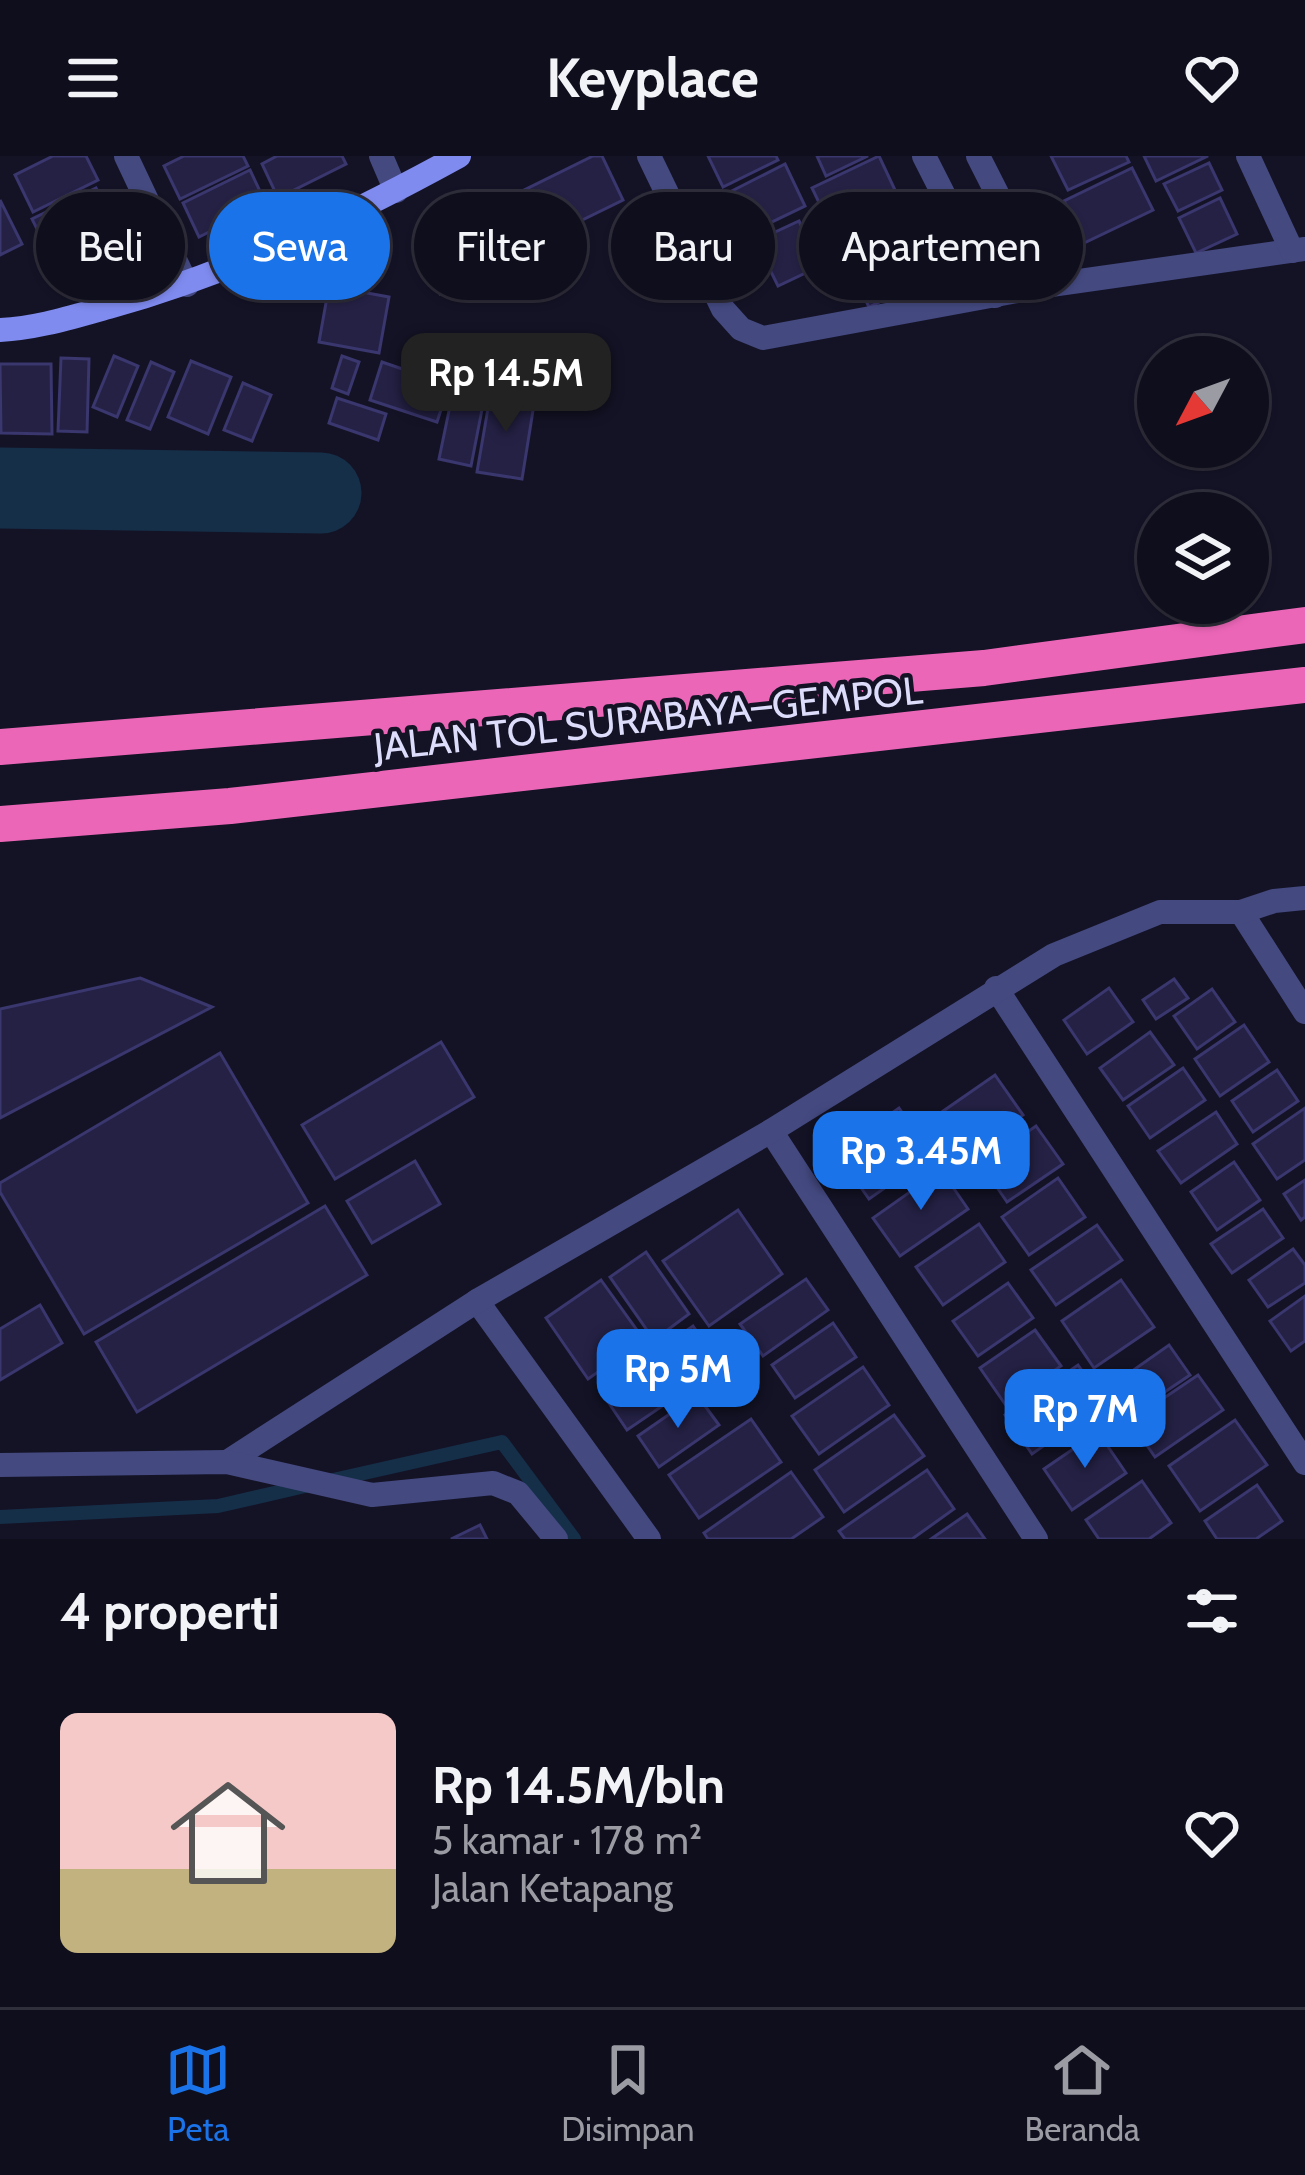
<!DOCTYPE html>
<html lang="id">
<head>
<meta charset="utf-8">
<style>
	:root { --surface:#0f0e1c; --page:#181725; --text:#f1f3f6; --muted:#9b9ca3; --line:#2f2e3b; --accent:#1a73e8 }
	body { margin:0; font-family:Cabin,sans-serif; background:var(--page); color:var(--text); height:100vh; display:flex; flex-direction:column; font-size:45px; white-space:nowrap }
	* { box-sizing:border-box; margin:0 }
	p { font-size:39px; color:var(--muted) }
	.icon { flex:none; width:66px; height:66px; fill:none; stroke:currentColor; stroke-width:2; stroke-linecap:round; stroke-linejoin:round }
	.map { position:relative; height:1383px; overflow:hidden }
	.panel { display:flex; flex-direction:column; background:var(--surface); flex:1 }
	.panel>* { flex:none }
	.banner { position:absolute; left:36px; top:36px; width:1233px; height:108px; display:flex; gap:24px }
	.needle { width:78px; rotate:229deg }
	.fabs { position:absolute; left:1137px; top:180px; display:grid; gap:24px }
	.fabs a { display:grid; place-items:center; width:132px; height:132px; border-radius:50%; background:var(--surface); box-shadow:0 3px 9px #0004,0 0 0 3px var(--line); font-size:60px }
	.price { position:absolute; translate:-50% -102px; padding:0 27px; border-radius:24px; background:var(--accent); color:#fff; font-size:39px; line-height:78px; filter:drop-shadow(0 3px 6px #0008) }
	.price::after { content:''; position:absolute; left:50%; top:72px; width:36px; height:27px; margin-left:-18px; background:inherit; clip-path:polygon(0 0,100% 0,50% 100%) }
	.price.selected { background:#222; color:#fff }
	ul { padding:0; list-style:none }
	li { display:flex; align-items:center; gap:36px; height:300px; padding:0 60px }
	li span { display:grid; place-items:center; flex:none; width:336px; height:240px; border-radius:18px; color:#555 }
	li>.icon { margin-inline-start:auto }
	span .icon { width:144px; height:144px; fill:#fffc; stroke-width:1 }
	li b { font-size:51px }
	h2 { display:flex; justify-content:space-between; align-items:center; height:144px; padding:0 60px; font-size:51px }
	.pill { padding:0 42px; border-radius:54px; background:var(--surface); box-shadow:0 3px 9px #0004,0 0 0 3px var(--line); font-size:42px; line-height:108px }
	.pill.selected { background:var(--accent); color:#fff }
	header { display:flex; justify-content:space-between; align-items:center; height:156px; padding:0 60px; background:var(--surface); font-size:54px; font-weight:700 }
	.tab-bar { display:flex; justify-content:space-around; align-items:center; height:168px; border-top:3px solid var(--line); background:var(--surface); font-size:33px; color:var(--muted) }
	.tab-bar a { display:grid; justify-items:center; gap:6px }
	.tab-bar .selected { color:var(--accent) }
	.map>svg:first-child { display:block }
	.lines { fill:none; stroke-linecap:round; stroke-linejoin:round }
	.stream { stroke:#152f48; stroke-width:14 }
	.river { stroke:#152f48; stroke-width:81 }
	.building { fill:#242145; stroke:#3a366e; stroke-width:3 }
	.street { stroke:#444980; stroke-width:24 }
	.secondary { stroke:#7f8bef; stroke-width:24 }
	.highway { stroke:#ec66b8; stroke-width:36 }
	.labels { text-anchor:middle; dominant-baseline:central; stroke-width:9; stroke-linejoin:round; paint-order:stroke }
	.street-label { font-size:39px; fill:#ddddfb; stroke:#141326 }
</style>
</head>
<body>
<header><svg class="icon" aria-label="menu" viewBox="0 0 24 24"><path d="M4 6h16M4 12h16M4 18h16"/></svg>Keyplace<svg class="icon" aria-label="heart" viewBox="0 0 24 24"><path d="M12 20l-8-8c-3-5 5-10 8-4 3-6 11-1 8 4z"/></svg></header>
<div class="map">
<svg width="1305" height="1383" viewBox="0 0 1305 1383">
	<rect width="100%" height="100%" fill="#141326"/>
	<g class="lines">
		<g class="stream">
			<path d="M333 1324 502 1286 574 1383"/>
			<path d="M0 1361 218 1350 305 1330"/>
		</g>
		<path class="river" d="M0 332 321 337"/>
	</g>
	<g class="building">
		<path d="M53 0H86L98 24 33 56 15 19Z"/>
		<path d="M184 0H243L248 10 180 43 164 10Z"/>
		<path d="M277 0H342L346 8 278 42 262 8Z"/>
		<path d="M593 0H602L623 44 525 92 502 45Z"/>
		<path d="M708 0H776L778 4 723 31Z"/>
		<path d="M817 0H868L826 20Z"/>
		<path d="M879 0 903 51 836 82 812 32Z"/>
		<path d="M1051 0H1126L1129 6 1068 34Z"/>
		<path d="M1144 0H1208L1156 25Z"/>
		<path d="M1209 7 1222 34 1178 55 1164 28Z"/>
		<path d="M785 8 805 50 747 78 728 37Z"/>
		<path d="M1132 12 1153 54 1084 87 1064 45Z"/>
		<path d="M250 14 266 48 199 81 183 47Z"/>
		<path d="M96 32 114 70 51 101 32 63Z"/>
		<path d="M1220 42 1237 78 1196 97 1179 62Z"/>
		<path d="M0 44 22 88 0 99Z"/>
		<path d="M799 65 820 110 778 130 756 85Z"/>
		<path d="M898 68 925 124 869 151 842 96Z"/>
		<path d="M455 72 478 119 440 138 417 91Z"/>
		<path d="M329 130 389 141 379 197 319 186Z"/>
		<path d="M114 200 138 210 117 261 93 251Z"/>
		<path d="M342 200 359 206 348 238 332 232Z"/>
		<path d="M61 202 89 203 87 276 58 275Z"/>
		<path d="M191 205 231 221 208 278 168 261Z"/>
		<path d="M151 206 174 216 150 273 127 264Z"/>
		<path d="M382 206 449 229 437 266 370 244Z"/>
		<path d="M0 208H51L52 278 1 277Z"/>
		<path d="M455 226 486 233 471 310 439 303Z"/>
		<path d="M243 227 271 239 252 285 224 274Z"/>
		<path d="M491 235 535 242 522 323 477 316Z"/>
		<path d="M337 242 386 258 378 284 329 267Z"/>
		<path d="M140 822 212 851 0 962V853Z"/>
		<path d="M1174 823 1188 842 1156 863 1143 844Z"/>
		<path d="M1109 832 1133 866 1087 898 1064 864Z"/>
		<path d="M1212 833 1235 866 1197 893 1174 860Z"/>
		<path d="M1244 869 1269 906 1220 940 1195 903Z"/>
		<path d="M1150 876 1174 909 1123 944 1100 912Z"/>
		<path d="M441 886 474 941 335 1023 302 969Z"/>
		<path d="M220 897 308 1047 84 1178 0 1036V1027Z"/>
		<path d="M1183 912 1205 944 1150 982 1128 950Z"/>
		<path d="M1277 914 1298 945 1253 976 1232 945Z"/>
		<path d="M995 919 1023 959 967 999 939 958Z"/>
		<path d="M899 952 932 999 869 1043 836 996Z"/>
		<path d="M1305 952V1004L1277 1023 1253 988Z"/>
		<path d="M1216 956 1237 988 1181 1027 1158 995Z"/>
		<path d="M1036 970 1063 1008 1007 1046 981 1008Z"/>
		<path d="M415 1005 440 1048 372 1087 347 1045Z"/>
		<path d="M1234 1006 1260 1044 1217 1074 1191 1036Z"/>
		<path d="M941 1014 968 1053 900 1100 873 1062Z"/>
		<path d="M1058 1022 1085 1061 1029 1099 1002 1061Z"/>
		<path d="M1305 1024V1061L1301 1064 1284 1038Z"/>
		<path d="M325 1050 367 1119 137 1256 96 1186Z"/>
		<path d="M1263 1053 1283 1082 1232 1117 1211 1088Z"/>
		<path d="M738 1054 782 1118 709 1170 663 1105Z"/>
		<path d="M979 1068 1005 1106 943 1149 916 1111Z"/>
		<path d="M1097 1069 1122 1104 1056 1149 1031 1114Z"/>
		<path d="M1293 1093 1305 1109V1127L1268 1151 1249 1124Z"/>
		<path d="M646 1096 689 1158 654 1184 610 1121Z"/>
		<path d="M806 1123 828 1154 763 1200 740 1168Z"/>
		<path d="M601 1124 644 1184 588 1223 546 1162Z"/>
		<path d="M1121 1124 1154 1171 1094 1212 1062 1165Z"/>
		<path d="M1008 1127 1033 1162 978 1200 953 1165Z"/>
		<path d="M1305 1140V1185L1291 1195 1270 1165Z"/>
		<path d="M40 1149 62 1187 0 1224V1173Z"/>
		<path d="M833 1167 856 1201 795 1242 772 1209Z"/>
		<path d="M693 1170 721 1210 627 1274 600 1234Z"/>
		<path d="M1035 1174 1061 1210 1005 1248 980 1212Z"/>
		<path d="M1169 1189 1190 1219 1135 1256 1115 1227Z"/>
		<path d="M1078 1209 1105 1247 1032 1298 1005 1259Z"/>
		<path d="M863 1211 889 1249 819 1298 792 1260Z"/>
		<path d="M1198 1219 1223 1254 1155 1301 1130 1265Z"/>
		<path d="M697 1239 719 1269 659 1311 638 1280Z"/>
		<path d="M894 1259 924 1300 844 1356 815 1314Z"/>
		<path d="M751 1263 781 1306 699 1362 669 1319Z"/>
		<path d="M1235 1264 1267 1309 1200 1355 1169 1310Z"/>
		<path d="M1098 1276 1126 1317 1072 1354 1044 1313Z"/>
		<path d="M927 1314 954 1353 912 1383H845L839 1375Z"/>
		<path d="M791 1316 823 1361 791 1383H708L704 1377Z"/>
		<path d="M1142 1325 1171 1367 1149 1383H1099L1086 1364Z"/>
		<path d="M1257 1329 1282 1365 1256 1383H1217L1205 1365Z"/>
		<path d="M967 1358 985 1383H931Z"/>
		<path d="M480 1369 487 1383H451Z"/>
	</g>
	<g class="lines">
		<g class="street">
			<path d="M126 0 187 129"/>
			<path d="M381 0 396 35"/>
			<path d="M649 0 723 153 741 173 763 182 1044 130 1305 93"/>
			<path d="M924 0 995 140"/>
			<path d="M978 0 1044 130"/>
			<path d="M1248 0 1292 95"/>
			<path d="M1241 756 1305 856"/>
			<path d="M996 832 1305 1307"/>
			<path d="M771 975 1036 1383"/>
			<path d="M477 1145 649 1383"/>
			<path d="M227 1306 477 1145 771 975 1054 799 1160 756H1241L1274 745 1305 742"/>
			<path d="M0 1309 227 1306 372 1339 493 1327 518 1337 556 1383"/>
		</g>
		<path class="secondary" d="M0 174C38 172 72 161 109 151 231 117 348 61 459 0"/>
		<g class="highway">
			<path d="M0 591 984 512 1305 469"/>
			<path d="M0 668 230 650 1305 529"/>
		</g>
	</g>
	<g class="labels">
		<g class="street-label">
			<text transform="translate(648 562) rotate(-6)">JALAN TOL SURABAYA–GEMPOL</text>
		</g>
	</g>
</svg>
<div class="fabs">
<a><svg class="needle" viewBox="-14 -14 28 28"><path d="M0-13l5 13h-10z" fill="#e53935"/><path d="M0 13l5-13h-10z" fill="#9b9ca3"/></svg></a>
<a><svg class="icon" aria-label="layers" viewBox="0 0 24 24"><path d="M12 4l9 5-9 5-9-5zM3 14l9 5 9-5"/></svg></a>
</div>
<b class="price selected" style="left:506px;top:279px">Rp 14.5M</b>
<b class="price" style="left:921px;top:1057px">Rp 3.45M</b>
<b class="price" style="left:678px;top:1275px">Rp 5M</b>
<b class="price" style="left:1085px;top:1315px">Rp 7M</b>
<div class="banner">
<a class="pill">Beli</a>
<a class="pill selected">Sewa</a>
<a class="pill">Filter</a>
<a class="pill">Baru</a>
<a class="pill">Apartemen</a>
</div>
</div>
<section class="panel">
<h2>4 properti<svg class="icon" aria-label="filters" viewBox="0 0 24 24"><path d="M4 7h16M4 17h16"/><circle cx="9" cy="7" r="2"/><circle cx="15" cy="17" r="2"/></svg></h2>
<ul>
<li><span style="background:linear-gradient(#f6c9c9 65%,#c2b280 0)"><svg class="icon" aria-label="home" viewBox="0 0 24 24"><path d="M3 11l9-7 9 7M6 9v11h12V9"/></svg></span><div><b>Rp 14.5M/bln</b><p>5 kamar · 178 m²</p><p>Jalan Ketapang</p></div><svg class="icon" aria-label="heart" viewBox="0 0 24 24"><path d="M12 20l-8-8c-3-5 5-10 8-4 3-6 11-1 8 4z"/></svg></li>
</ul>
</section>
<nav class="tab-bar">
<a class="selected"><svg class="icon" aria-label="map" viewBox="0 0 24 24"><path d="M3 6l6-2 6 2 6-2v14l-6 2-6-2-6 2zM9 4v14M15 6v14"/></svg>Peta</a>
<a><svg class="icon" aria-label="saved" viewBox="0 0 24 24"><path d="M7 4h10v16l-5-4-5 4z"/></svg>Disimpan</a>
<a><svg class="icon" aria-label="home" viewBox="0 0 24 24"><path d="M3 11l9-7 9 7M6 9v11h12V9"/></svg>Beranda</a>
</nav>
</body>
</html>
